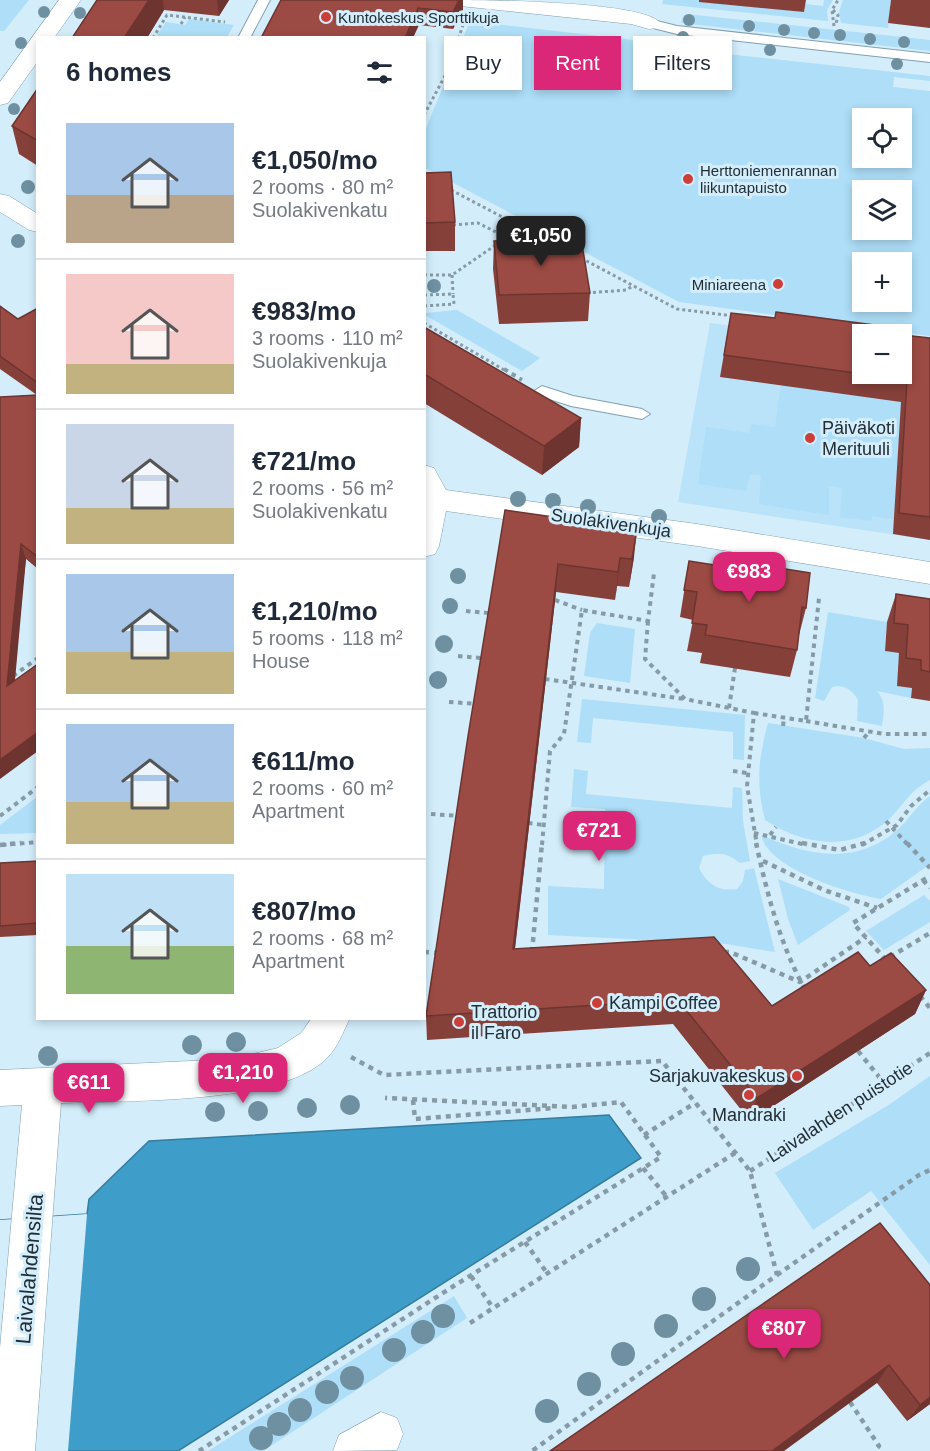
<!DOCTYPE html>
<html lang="en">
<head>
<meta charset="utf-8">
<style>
	:root { --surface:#fff; --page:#f6f6f7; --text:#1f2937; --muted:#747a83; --line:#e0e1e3; --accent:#db2777 }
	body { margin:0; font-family:Arial,sans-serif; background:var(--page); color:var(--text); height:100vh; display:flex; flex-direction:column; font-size:22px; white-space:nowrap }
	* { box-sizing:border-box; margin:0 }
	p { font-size:20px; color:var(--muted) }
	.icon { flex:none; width:33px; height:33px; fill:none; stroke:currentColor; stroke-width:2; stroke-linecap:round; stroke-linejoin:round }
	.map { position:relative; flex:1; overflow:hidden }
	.sheet { position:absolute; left:36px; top:36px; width:390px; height:984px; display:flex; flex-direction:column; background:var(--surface); border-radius:0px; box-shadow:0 3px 9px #0003 }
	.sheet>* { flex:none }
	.guide { position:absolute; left:444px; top:36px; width:396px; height:54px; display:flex; gap:12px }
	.tools { position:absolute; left:852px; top:108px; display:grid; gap:12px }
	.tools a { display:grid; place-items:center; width:60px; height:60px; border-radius:0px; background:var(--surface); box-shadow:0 3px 9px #0003; font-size:30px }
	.price { position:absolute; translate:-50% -51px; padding:0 14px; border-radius:12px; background:var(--accent); color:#fff; font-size:20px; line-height:39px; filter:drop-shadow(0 2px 3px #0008) }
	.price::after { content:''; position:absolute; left:50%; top:36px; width:18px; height:14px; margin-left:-9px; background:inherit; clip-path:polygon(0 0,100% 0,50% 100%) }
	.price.current { background:#222; color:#fff }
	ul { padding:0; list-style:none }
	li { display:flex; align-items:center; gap:18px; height:150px; padding:0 30px }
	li+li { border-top:2px solid var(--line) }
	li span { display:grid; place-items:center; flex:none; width:168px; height:120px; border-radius:0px; color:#555 }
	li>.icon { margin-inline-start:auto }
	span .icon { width:72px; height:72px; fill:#fffc; stroke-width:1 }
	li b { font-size:26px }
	h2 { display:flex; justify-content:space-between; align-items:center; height:72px; padding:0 30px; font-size:26px }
	.tag { padding:0 21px; border-radius:0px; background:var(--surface); box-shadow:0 3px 9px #0003; font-size:21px; line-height:54px }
	.tag.current { background:var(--accent); color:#fff }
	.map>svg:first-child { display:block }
	.built { fill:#bae2f9 }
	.green { fill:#aedef8; fill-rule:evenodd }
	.water { fill:#3f9dc9; stroke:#367c9d; stroke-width:1.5 }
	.pier { fill:#d3edfb }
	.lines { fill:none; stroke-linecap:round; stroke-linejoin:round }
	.lane-casing { stroke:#81a0b1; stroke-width:2 }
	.street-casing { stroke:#81a0b1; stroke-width:1 }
	.path-far2 { stroke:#879ba6; stroke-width:3; stroke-dasharray:3 3; stroke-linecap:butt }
	.path-far1 { stroke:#879ba6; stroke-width:4; stroke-dasharray:4.5 4.5; stroke-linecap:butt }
	.path { stroke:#879ba6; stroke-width:4.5; stroke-dasharray:5 5; stroke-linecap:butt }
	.lane { fill:#fff; fill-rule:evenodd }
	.street { fill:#fff; fill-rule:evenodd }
	.tree { fill:#6f90a1 }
	.wall { fill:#86403a }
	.shaded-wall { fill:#6d3430 }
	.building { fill:#9c4b44; stroke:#6d3430; stroke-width:1.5; fill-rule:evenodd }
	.poi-dot { fill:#cc3e38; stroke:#d3edfb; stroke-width:2 }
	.labels { text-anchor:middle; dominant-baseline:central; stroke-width:6; stroke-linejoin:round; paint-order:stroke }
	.far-poi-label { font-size:15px; fill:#222e35; stroke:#d3edfb; text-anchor:start }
	.poi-label { font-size:18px; fill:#222e35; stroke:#d3edfb; text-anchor:start }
	.street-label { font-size:18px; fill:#222e35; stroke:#d3edfb }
	.near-street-label { font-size:21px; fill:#222e35; stroke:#d3edfb }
</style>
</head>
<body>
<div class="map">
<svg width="930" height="1451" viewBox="0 0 930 1451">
	<rect width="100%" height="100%" fill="#d3edfb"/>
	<path class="built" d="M710 323 862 343V374H902L930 352V540L678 502Z"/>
	<g class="green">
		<path d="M0 0H29L4 31H0Z"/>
		<path d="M663 0H700L804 12 805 4 823 6 824 0H833L827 10 828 21 662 4Z"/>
		<path d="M843 0H891L888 28 841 23 839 12Z"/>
		<path d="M686 14 930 40V51L681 23 683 16Z"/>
		<path d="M189 19 234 25 227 37H156L166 22 185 25Z"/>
		<path d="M470 21 659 43 654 61 669 62 672 48 930 76V81L894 77 893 87 930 91V336L679 302 425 168 424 133ZM862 118H902V158H862ZM862 190H902V230H862ZM862 262H902V302H862Z"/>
		<path d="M457 310 540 358 522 371 425 315V313Z"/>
		<path d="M781 385 901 402 930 494V540L911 537 912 522 872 516 871 521 840 517 842 488 829 486V515L759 504 761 475 750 474 746 491 698 484 706 427 749 433 751 424 775 427Z"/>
		<path d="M828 612 887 622 885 651 899 653 912 688 911 698 877 691C886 701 884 712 882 726L857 721 858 700C852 689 843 684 832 687L824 701 815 698Z"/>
		<path d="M597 623 635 629 630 683 584 676 590 633Z"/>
		<path d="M582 699 745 715 744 760 733 759V732L593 718 591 743 577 742Z"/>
		<path d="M768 723 864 738 904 749 930 748V780C910 791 908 799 893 815 857 853 806 847 765 820 756 782 758 761 768 723Z"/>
		<path d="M574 769 588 771 586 794 732 808 733 787 742 788 743 821 750 861 740 863C727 853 719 852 703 856L699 868C707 884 719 892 737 889L743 881 745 870 754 868 775 952 726 944 548 935V886L604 889 605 809 571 807Z"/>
		<path d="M930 796V864L881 899C850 894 772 870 762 838L764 836C808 856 855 865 895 832 908 821 916 806 930 796Z"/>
		<path d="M37 797V833L0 834V825Z"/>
		<path d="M778 879 849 907 850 910 798 945 788 919Z"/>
		<path d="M924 895 930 901V922L884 950 866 931Z"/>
		<path d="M930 1076V1265L871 1191 813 1230 775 1173 887 1106Z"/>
		<path d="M454 1296 467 1318 263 1451H208Z"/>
	</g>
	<path class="water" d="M609 1115 641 1158 178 1451H0V1220L87 1214 89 1199 149 1141Z"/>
	<path class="pier" d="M87 1214 68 1451H0V1220Z"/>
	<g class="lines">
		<g class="lane-casing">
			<g id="lane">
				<path d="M258 0H270L250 38H238Z"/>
				<path d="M649 19 677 26 930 54V62L677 34 645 26 643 23Z"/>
				<path d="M542 386 573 396 642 409 650 414 642 419 571 406 537 395 534 391Z"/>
			</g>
		</g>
		<g class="street-casing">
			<g id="street">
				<path d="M59 0H81L54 38H38V61L8 103 0 105V82Z"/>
				<path d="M449 0C481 0 645 1 660 23L657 28 649 29 631 24 460 6 452 5Z"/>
				<path d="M0 194 9 196 38 214V232L29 230 0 212Z"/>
				<path d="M424 465 434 468 446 490 697 524 930 562V584L697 546 446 511 439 546 435 554 424 557Z"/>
				<path d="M312 1018H350C343 1032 338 1047 327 1058 281 1105 127 1100 61 1103L35 1451H0V1348L22 1105 0 1106V1070L232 1059 278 1048 301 1033Z"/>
				<path d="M381 1412 397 1418 403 1434 397 1450 333 1451 339 1435Z"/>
			</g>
		</g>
		<g class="path-far2">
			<path d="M833 10 838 15 836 24"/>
			<path d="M181 24 185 17"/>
			<path d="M834 26 832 10 838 0"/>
			<path d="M153 38 167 15 225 22"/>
			<path d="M664 62 666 51"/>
			<path d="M424 115 447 72 463 25"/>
			<path d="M451 190 548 241"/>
			<path d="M453 225 478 223 506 237"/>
			<path d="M581 258 677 309 734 316"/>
			<path d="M424 275H452L522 227"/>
			<path d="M452 275 453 294"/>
			<path d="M587 293 626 290 633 286"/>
			<path d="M424 295 453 294 454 304 424 306"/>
			<path d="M424 323 506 371"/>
		</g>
		<g class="path-far1">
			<path d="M504 369 522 380"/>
			<path d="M555 600 582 610"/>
			<path d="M466 611 488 613V617"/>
			<path d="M648 621 645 659 685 699 754 713 747 786 757 845"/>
			<path d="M458 656 481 658 480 661"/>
			<path d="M13 676 38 658"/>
			<path d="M545 679 684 699"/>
			<path d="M449 702 478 704"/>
			<path d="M729 708 735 668"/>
			<path d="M754 713 806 721 819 598"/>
			<path d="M806 721 884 734H930"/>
			<path d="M783 726 784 718"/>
			<path d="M864 738 869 732"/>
			<path d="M733 771 747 773"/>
			<path d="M431 814 459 816"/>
			<path d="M0 816 38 787"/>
			<path d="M886 821 908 845"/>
			<path d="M528 823 544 825"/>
			<path d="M754 833 807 845"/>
			<path d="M770 835 776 827"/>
			<path d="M2 845 38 842"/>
			<path d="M542 845 550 751 564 734 582 610 648 621 654 573"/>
			<path d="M862 845 897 825 911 806 930 790"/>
		</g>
		<g class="path">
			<path d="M756 843C767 893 780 945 805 989"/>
			<path d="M802 843 840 850 865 843"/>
			<path d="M907 843 930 868"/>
			<path d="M0 845 21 843"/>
			<path d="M763 861 824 890 877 908"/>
			<path d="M923 880 930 888"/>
			<path d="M424 952 439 953"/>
			<path d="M532 952 542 843"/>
			<path d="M724 952H730L800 982 866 937"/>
			<path d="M890 957 930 933"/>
			<path d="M886 960 853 923 930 876"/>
			<path d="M920 996 930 1008"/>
			<path d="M858 1051 884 1083"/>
			<path d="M351 1057 384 1075 662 1061 750 1171 777 1275 532 1451"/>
			<path d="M413 1100 415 1119 554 1108"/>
			<path d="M644 1135 695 1103"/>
			<path d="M643 1168 667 1197"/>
			<path d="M750 1171 930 1053"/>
			<path d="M525 1242 547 1273"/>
			<path d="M777 1275 919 1175 930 1170"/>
			<path d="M471 1276 493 1308"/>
			<path d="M470 1323 735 1153"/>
			<path d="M850 1402 879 1446 874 1451"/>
			<path d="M199 1451 449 1289 661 1157 621 1102 572 1107 385 1098"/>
		</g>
		<use href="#lane" class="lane"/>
		<use href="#street" class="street"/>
	</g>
	<g class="tree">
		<circle cx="44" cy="12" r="6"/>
		<circle cx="80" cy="13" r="6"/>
		<circle cx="689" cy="20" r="6"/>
		<circle cx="749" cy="26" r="6"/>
		<circle cx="784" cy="30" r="6"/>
		<circle cx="814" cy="33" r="6"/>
		<circle cx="840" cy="35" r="6"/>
		<circle cx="683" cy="37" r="6"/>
		<circle cx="870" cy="39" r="6"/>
		<circle cx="904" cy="42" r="6"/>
		<circle cx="21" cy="43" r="6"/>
		<circle cx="770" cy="50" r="6"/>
		<circle cx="897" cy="64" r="6"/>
		<circle cx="14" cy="109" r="6"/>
		<circle cx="28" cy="187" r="7"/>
		<circle cx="18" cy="241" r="7"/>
		<circle cx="434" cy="286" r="7"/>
		<circle cx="518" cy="499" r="8"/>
		<circle cx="553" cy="501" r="8"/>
		<circle cx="588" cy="507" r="8"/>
		<circle cx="659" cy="517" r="8"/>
		<circle cx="458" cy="576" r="8"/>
		<circle cx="450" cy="606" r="8"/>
		<circle cx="444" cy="644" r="9"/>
		<circle cx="438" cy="680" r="9"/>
		<circle cx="236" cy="1042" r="10"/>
		<circle cx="192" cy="1045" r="10"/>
		<circle cx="48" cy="1056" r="10"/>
		<circle cx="350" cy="1105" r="10"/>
		<circle cx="307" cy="1108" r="10"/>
		<circle cx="258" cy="1111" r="10"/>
		<circle cx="215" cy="1112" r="10"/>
		<circle cx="748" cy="1269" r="12"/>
		<circle cx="704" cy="1299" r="12"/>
		<circle cx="443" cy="1316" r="12"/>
		<circle cx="666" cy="1326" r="12"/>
		<circle cx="423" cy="1332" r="12"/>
		<circle cx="394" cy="1350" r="12"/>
		<circle cx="623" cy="1354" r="12"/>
		<circle cx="352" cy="1378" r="12"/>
		<circle cx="589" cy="1384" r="12"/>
		<circle cx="327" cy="1392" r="12"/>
		<circle cx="300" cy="1410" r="12"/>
		<circle cx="547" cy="1411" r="12"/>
		<circle cx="279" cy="1424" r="12"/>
		<circle cx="261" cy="1438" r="12"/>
	</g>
	<g class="wall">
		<path d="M97 0H229L219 16 164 10 147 38H72Z"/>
		<path d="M281 0 463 9 453 29 419 25Z"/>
		<path d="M699 0H806L804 12 699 2Z"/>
		<path d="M891 0H930V28L888 23Z"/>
		<path d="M38 88V166L19 154 12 126Z"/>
		<path d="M424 173 455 222V251H424Z"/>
		<path d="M494 241 590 293 588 321 499 324 493 269Z"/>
		<path d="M0 306 18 319 38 308V569L26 559 0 779V397L37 395 0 369Z"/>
		<path d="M731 313 930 338V540L893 534 901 402 720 377Z"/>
		<path d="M424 327 581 418 579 447 542 475 424 403Z"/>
		<path d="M505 510 634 557 629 587 617 586 615 600 556 592 515 949 772 1006 870 966 926 990 915 1014 750 1121 673 1024 427 1040 426 1016Z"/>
		<path d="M689 561 806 608 799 635 797 650 790 677 700 663 702 653 687 651 693 620 680 617Z"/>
		<path d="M896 594 930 599V701L911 698 912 688 897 686 899 653 885 651 887 622Z"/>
		<path d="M38 861V935L0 937V863Z"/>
		<path d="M880 1223 930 1404 907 1421 877 1383Z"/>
	</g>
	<g class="shaded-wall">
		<path d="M149 0H163L164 10 147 38H124Z"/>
		<path d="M217 0H229L219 16Z"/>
		<path d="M459 0H463V9L453 29V12Z"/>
		<path d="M418 8 419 25 413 38H405Z"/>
		<path d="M581 418 579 447 542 475 544 446Z"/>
		<path d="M637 529 634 557 629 587 632 559Z"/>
		<path d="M21 544 26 559 13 702 7 686Z"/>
		<path d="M620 558 617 586 615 600 618 572Z"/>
		<path d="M558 564 556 592 512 973 513 949Z"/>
		<path d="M38 732V751L0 779V760Z"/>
		<path d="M926 990 915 1014 750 1121 757 1098Z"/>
		<path d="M889 1365 877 1383 784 1451H772Z"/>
		<path d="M930 1397V1404L907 1421 920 1405Z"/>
	</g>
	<g class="building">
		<path d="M97 0H149L124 38H72Z"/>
		<path d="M281 0H459L453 12 418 8 405 38H261Z"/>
		<path d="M38 88V141L12 126Z"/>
		<path d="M451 172 455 222 424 223V173Z"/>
		<path d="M581 238 590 293 499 295 494 241Z"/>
		<path d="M0 306 18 319 38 308V383L0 356Z"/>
		<path d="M776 312 904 329 903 335 930 338V517L899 513 907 380 724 355 731 313 775 318ZM862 334H902V374H862Z"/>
		<path d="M424 327 581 418 544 446 424 374Z"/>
		<path d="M38 395V557L21 544 7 686 38 664V732L0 760V397Z"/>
		<path d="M505 510 637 529 632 559 620 558 618 572 558 564 513 949 714 937 772 1006 858 952 870 966 891 953 926 990 757 1098 678 1000 426 1016 468 736Z"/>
		<path d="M689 561 766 573 767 566 810 573 806 608 802 607 797 650 705 635 707 625 692 623 697 592 684 590Z"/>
		<path d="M896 594 930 599V672L921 670V660L906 658 908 625 894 623Z"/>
		<path d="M38 861V923L0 926V863Z"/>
		<path d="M880 1223 930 1285V1397L920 1405 889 1365 772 1451H550Z"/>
	</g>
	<g class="poi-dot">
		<circle cx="326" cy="17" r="6"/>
		<circle cx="688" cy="179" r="6"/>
		<circle cx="778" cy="284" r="6"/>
		<circle cx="810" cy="438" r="6"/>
		<circle cx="597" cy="1003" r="6"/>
		<circle cx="459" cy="1022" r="6"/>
		<circle cx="797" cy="1076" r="6"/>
		<circle cx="749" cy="1095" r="6"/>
	</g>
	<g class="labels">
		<g class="far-poi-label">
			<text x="338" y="17">Kuntokeskus Sporttikuja</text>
			<text x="700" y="170">Herttoniemenrannan<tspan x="700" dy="17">liikuntapuisto</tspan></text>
			<text x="766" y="284" text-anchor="end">Miniareena</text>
		</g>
		<g class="poi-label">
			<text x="822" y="428">Päiväkoti<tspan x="822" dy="21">Merituuli</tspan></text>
			<text x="609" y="1003">Kampi Coffee</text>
			<text x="471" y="1012">Trattorio<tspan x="471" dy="21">il Faro</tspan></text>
			<text x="785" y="1076" text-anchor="end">Sarjakuvakeskus</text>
			<text x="749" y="1115" text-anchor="middle">Mandraki</text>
		</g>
		<g class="street-label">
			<text transform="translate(611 523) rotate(8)">Suolakivenkuja</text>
			<text transform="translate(840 1112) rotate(-33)">Laivalahden puistotie</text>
		</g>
		<g class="near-street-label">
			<text transform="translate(29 1269) rotate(-85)">Laivalahdensilta</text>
		</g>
	</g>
</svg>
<div class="tools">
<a><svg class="icon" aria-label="locate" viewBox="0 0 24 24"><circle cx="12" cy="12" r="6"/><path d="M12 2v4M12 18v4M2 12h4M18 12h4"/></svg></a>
<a><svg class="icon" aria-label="layers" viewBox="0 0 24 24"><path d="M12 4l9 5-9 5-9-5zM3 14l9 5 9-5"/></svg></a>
<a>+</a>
<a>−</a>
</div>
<b class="price current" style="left:541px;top:267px">€1,050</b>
<b class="price" style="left:749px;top:603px">€983</b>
<b class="price" style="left:599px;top:862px">€721</b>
<b class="price" style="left:243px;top:1104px">€1,210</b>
<b class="price" style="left:89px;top:1114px">€611</b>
<b class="price" style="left:784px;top:1360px">€807</b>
<div class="guide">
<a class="tag">Buy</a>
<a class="tag current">Rent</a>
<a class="tag">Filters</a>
</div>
<section class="sheet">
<h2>6 homes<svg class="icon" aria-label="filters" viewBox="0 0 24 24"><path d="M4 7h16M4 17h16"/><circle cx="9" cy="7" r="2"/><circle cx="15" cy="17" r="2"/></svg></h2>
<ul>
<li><span style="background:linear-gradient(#a9c7e8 60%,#b9a48a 0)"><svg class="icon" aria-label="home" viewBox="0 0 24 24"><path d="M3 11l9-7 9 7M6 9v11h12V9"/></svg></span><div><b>€1,050/mo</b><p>2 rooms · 80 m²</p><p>Suolakivenkatu</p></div></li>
<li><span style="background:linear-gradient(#f6c9c9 75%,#c2b280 0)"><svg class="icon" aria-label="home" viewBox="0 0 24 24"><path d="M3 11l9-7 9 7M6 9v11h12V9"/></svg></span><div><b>€983/mo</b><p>3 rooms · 110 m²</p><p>Suolakivenkuja</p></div></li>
<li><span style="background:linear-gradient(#c9d6e8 70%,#c2b280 0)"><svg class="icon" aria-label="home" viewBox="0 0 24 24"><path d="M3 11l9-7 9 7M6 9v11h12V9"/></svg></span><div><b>€721/mo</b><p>2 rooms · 56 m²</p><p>Suolakivenkatu</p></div></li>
<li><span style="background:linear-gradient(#a9c7e8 65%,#c2b280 0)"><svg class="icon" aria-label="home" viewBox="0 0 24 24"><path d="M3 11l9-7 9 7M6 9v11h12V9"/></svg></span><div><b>€1,210/mo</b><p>5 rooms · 118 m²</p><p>House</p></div></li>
<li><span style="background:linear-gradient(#a9c7e8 65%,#c2b280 0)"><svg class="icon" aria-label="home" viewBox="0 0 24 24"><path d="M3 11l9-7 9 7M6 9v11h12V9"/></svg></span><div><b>€611/mo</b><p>2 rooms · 60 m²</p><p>Apartment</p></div></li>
<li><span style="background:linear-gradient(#bfe0f5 60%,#8fb573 0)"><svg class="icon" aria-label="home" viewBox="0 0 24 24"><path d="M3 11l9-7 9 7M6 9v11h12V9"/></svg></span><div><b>€807/mo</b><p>2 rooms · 68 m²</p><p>Apartment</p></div></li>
</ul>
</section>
</div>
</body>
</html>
